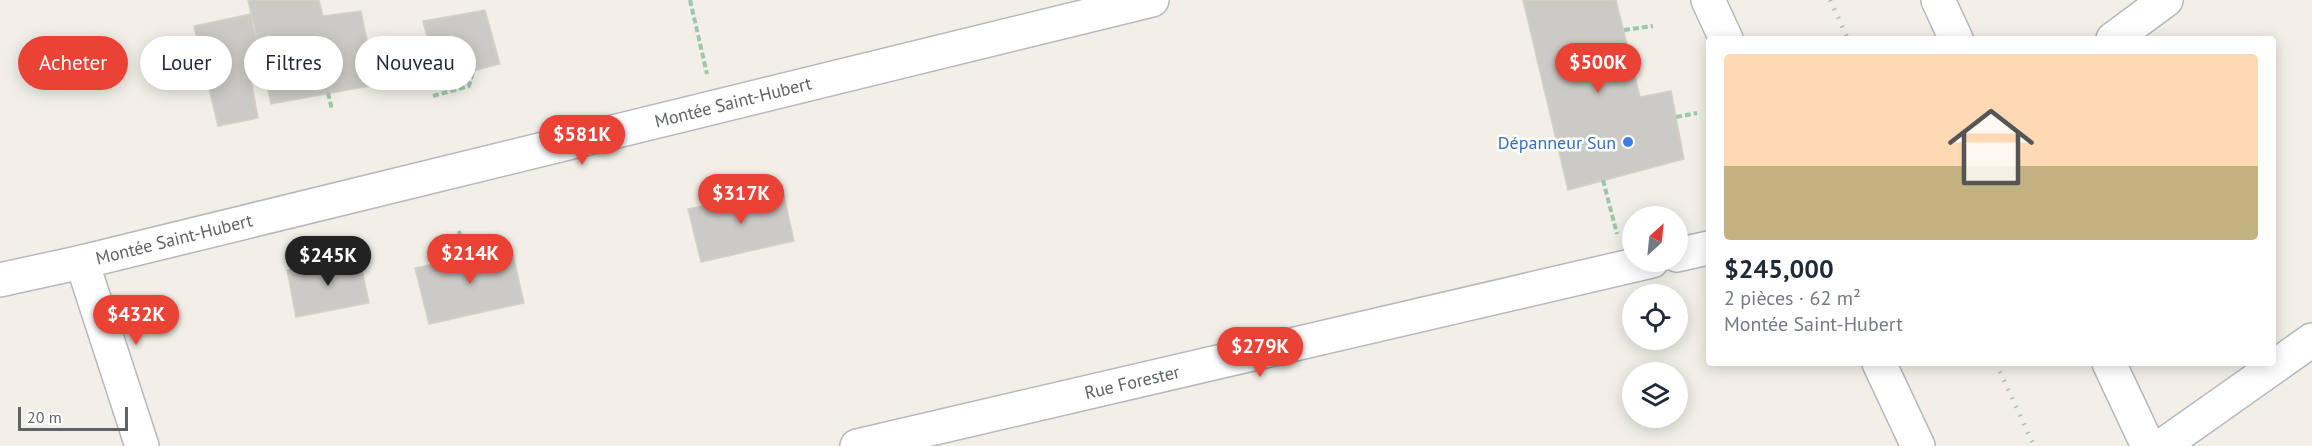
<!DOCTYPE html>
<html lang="fr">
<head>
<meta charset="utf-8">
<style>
	:root { --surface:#fff; --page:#f2f2f3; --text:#1f2937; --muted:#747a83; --line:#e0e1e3; --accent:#ea4335 }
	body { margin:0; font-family:"PT Sans",sans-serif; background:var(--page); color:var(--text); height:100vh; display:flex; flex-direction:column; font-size:22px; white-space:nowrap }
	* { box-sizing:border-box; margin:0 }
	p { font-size:20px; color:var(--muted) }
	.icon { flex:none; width:33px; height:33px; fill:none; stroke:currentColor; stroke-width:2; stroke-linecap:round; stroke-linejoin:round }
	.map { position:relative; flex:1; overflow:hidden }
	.drawer { position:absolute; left:1706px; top:36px; width:570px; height:330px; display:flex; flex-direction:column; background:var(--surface); border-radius:6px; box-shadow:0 3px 15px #0003 }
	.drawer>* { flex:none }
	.banner { position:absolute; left:18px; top:36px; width:570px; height:54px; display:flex; gap:12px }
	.needle { width:39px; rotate:27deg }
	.controls { position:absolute; left:1622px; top:206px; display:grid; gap:12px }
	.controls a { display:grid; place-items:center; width:66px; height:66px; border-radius:50%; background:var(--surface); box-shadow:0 3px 15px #0003; font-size:30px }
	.scale { position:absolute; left:18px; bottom:15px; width:110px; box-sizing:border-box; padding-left:6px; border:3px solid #5f6368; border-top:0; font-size:16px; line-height:21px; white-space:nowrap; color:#5f6368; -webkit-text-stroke:4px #fff; paint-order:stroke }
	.price { position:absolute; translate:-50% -51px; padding:0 14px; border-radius:21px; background:var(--accent); color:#fff; font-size:20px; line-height:39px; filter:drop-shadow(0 2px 3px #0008) }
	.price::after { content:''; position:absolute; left:50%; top:36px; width:18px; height:14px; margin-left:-9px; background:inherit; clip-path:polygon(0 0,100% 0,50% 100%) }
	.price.current { background:#222; color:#fff }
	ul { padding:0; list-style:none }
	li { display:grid; align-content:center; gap:12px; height:318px; padding:0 18px }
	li+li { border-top:2px solid var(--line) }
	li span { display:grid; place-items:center; height:186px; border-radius:6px; color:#555 }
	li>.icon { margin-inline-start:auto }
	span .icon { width:108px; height:108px; fill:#fffc; stroke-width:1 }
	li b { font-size:26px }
	.chip { padding:0 21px; border-radius:27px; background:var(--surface); box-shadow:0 3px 15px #0003; font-size:21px; line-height:54px }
	.chip.current { background:var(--accent); color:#fff }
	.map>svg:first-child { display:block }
	.building { fill:#cccac5; stroke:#d6d1c6; stroke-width:1.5 }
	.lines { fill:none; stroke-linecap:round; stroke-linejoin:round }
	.minor-casing { stroke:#b5b8bc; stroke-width:36 }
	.tertiary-casing { stroke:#b5b8bc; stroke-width:36 }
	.path { stroke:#9cc7a9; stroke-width:4; stroke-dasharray:6 3; stroke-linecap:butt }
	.minor { stroke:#fff; stroke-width:33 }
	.tertiary { stroke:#fff; stroke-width:33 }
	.rail { stroke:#b6b7b8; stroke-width:4.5; stroke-dasharray:1.5 8; stroke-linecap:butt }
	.shop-dot { fill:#3f7fe0; stroke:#fff; stroke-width:2 }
	.labels { text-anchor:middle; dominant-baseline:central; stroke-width:5; stroke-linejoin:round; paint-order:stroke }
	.street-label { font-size:18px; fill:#5f6368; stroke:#fff }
	.shop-label { font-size:18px; fill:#366cbe; stroke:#fff; text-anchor:end }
</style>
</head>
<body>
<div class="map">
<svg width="2312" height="446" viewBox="0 0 2312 446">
	<rect width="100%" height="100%" fill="#f1efe8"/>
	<g class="building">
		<path d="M248 0H319L323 16 361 11 376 85 271 104Z"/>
		<path d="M1523 0H1616L1640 97 1671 91 1684 159 1568 190Z"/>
		<path d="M485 10 500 64 438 80 423 21Z"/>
		<path d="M251 14 261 59 248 63 258 118 218 126 194 26Z"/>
		<path d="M782 187 794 241 701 262 688 209Z"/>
		<path d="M511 246 524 303 429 324 415 268Z"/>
		<path d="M359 256 369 303 296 317 287 270Z"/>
	</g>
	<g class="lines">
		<g class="minor-casing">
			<g id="minor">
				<path d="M2113 39 2166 0"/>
				<path d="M1677 255 1708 248"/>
				<path d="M82 262 142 446"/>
				<path d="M857 446 1652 261"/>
				<path d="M2162 446 2312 340"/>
			</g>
		</g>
		<g class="tertiary-casing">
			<g id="tertiary">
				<path d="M1708 0 1726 39"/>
				<path d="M1938 0 1956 39"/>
				<path d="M0 280 82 262 1152 0"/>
				<path d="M1879 363 1918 446"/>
				<path d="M2109 363 2148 446"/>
			</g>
		</g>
		<g class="path">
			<path d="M690 0 707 74"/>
			<path d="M1624 30 1653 26"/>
			<path d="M328 93 332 110"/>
			<path d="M433 96 469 86 473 71"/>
			<path d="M1676 117 1697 113"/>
			<path d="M1603 180 1617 234"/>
			<path d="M459 231 464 257"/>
		</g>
		<use href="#minor" class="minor"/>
		<use href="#tertiary" class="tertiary"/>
		<g class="rail">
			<path d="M1830 0 1848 39"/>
			<path d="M1996 363 2034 446"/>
		</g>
	</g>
	<circle class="shop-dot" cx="1628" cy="142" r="6"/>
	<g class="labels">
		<g class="street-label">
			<text transform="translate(733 102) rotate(-14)">Montée Saint-Hubert</text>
			<text transform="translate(174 239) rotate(-14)">Montée Saint-Hubert</text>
			<text transform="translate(1132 382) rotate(-13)">Rue Forester</text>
		</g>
		<g class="shop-label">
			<text x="1616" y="142">Dépanneur Sun</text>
		</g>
	</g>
</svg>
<div class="controls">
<a><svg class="needle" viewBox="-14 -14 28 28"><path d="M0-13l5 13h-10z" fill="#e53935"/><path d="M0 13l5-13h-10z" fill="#747a83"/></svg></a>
<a><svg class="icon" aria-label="locate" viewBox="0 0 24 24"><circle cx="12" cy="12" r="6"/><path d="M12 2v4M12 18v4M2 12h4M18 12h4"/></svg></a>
<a><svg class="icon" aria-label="layers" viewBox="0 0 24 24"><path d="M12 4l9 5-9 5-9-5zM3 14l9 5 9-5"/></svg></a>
</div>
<div class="scale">20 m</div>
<b class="price" style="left:1598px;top:94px">$500K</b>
<b class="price" style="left:582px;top:166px">$581K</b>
<b class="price" style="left:741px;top:225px">$317K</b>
<b class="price" style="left:470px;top:285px">$214K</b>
<b class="price current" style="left:328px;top:287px">$245K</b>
<b class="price" style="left:136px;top:346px">$432K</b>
<b class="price" style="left:1260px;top:378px">$279K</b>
<div class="banner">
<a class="chip current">Acheter</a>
<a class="chip">Louer</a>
<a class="chip">Filtres</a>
<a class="chip">Nouveau</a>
</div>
<section class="drawer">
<ul>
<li><span style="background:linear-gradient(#ffd9b3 60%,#c2b280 0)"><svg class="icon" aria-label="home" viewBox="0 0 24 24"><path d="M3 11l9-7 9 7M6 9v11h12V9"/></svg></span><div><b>$245,000</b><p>2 pièces · 62 m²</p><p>Montée Saint-Hubert</p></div></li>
</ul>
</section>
</div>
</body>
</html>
